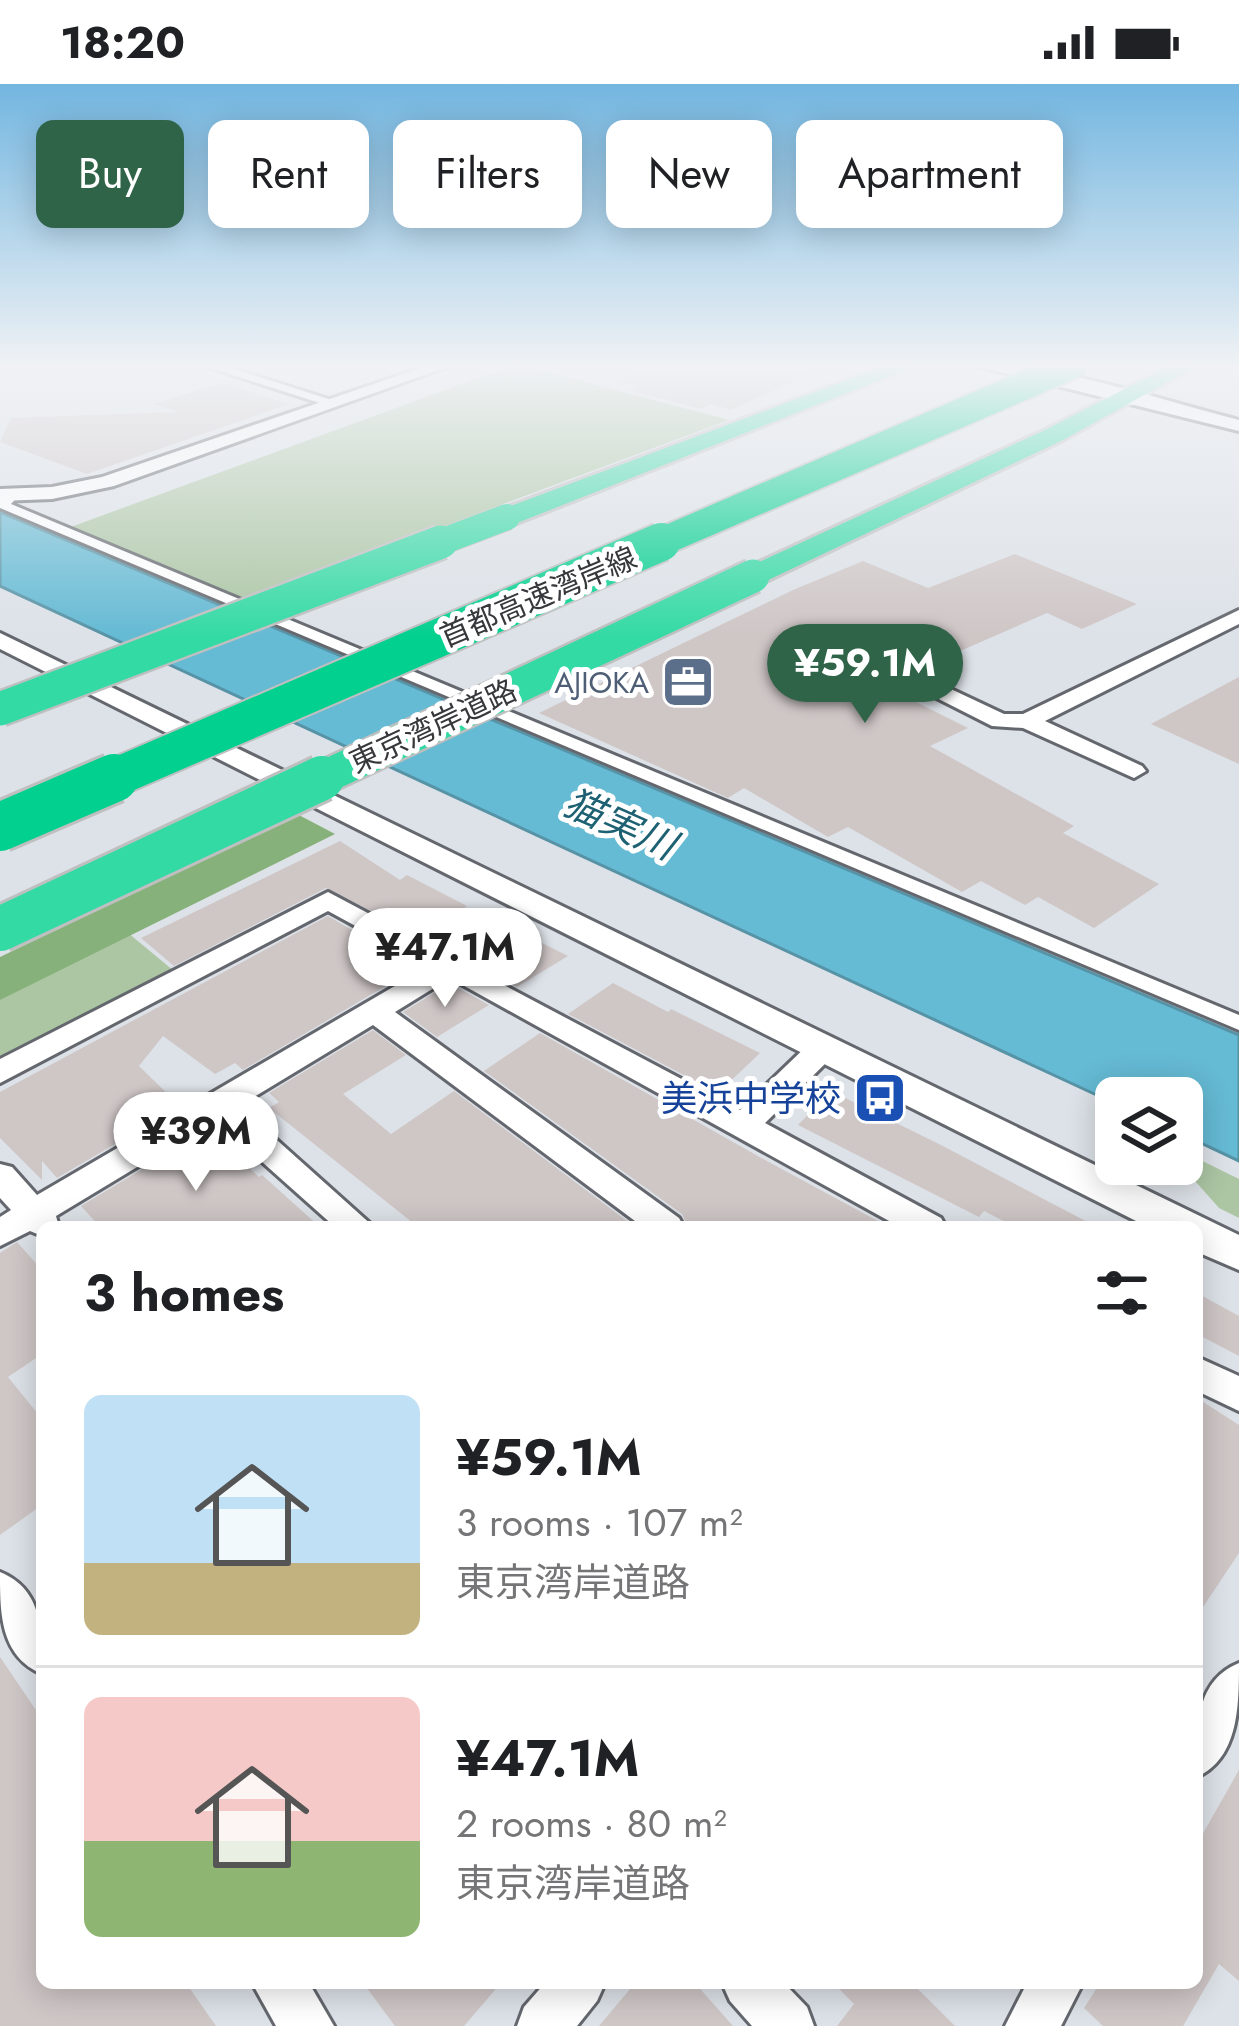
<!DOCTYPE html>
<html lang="en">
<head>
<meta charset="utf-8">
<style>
	:root { --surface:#fff; --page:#f2f2f2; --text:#202124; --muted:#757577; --line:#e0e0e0; --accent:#306449 }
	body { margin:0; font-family:Jost,"Noto Sans JP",sans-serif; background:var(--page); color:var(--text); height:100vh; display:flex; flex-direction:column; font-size:45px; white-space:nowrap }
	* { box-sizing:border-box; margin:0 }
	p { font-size:39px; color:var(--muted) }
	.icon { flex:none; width:66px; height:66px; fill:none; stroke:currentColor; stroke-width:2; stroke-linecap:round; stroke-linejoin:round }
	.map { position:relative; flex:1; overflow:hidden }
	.panel { position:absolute; left:36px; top:1137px; width:1167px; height:768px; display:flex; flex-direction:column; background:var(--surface); border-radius:18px; box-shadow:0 6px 30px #0003 }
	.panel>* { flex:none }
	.top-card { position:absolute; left:36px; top:36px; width:1167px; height:108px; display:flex; gap:24px }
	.controls { position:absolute; left:1095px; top:993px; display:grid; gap:24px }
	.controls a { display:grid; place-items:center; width:108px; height:108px; border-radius:18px; background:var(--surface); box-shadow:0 6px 30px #0003; font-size:60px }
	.price { position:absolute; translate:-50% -102px; padding:0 27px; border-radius:42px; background:#fff; color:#222; font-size:39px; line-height:78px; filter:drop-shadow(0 3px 6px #0008) }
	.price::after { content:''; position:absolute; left:50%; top:72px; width:36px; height:27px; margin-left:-18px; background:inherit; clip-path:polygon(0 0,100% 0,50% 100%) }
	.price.active { background:var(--accent); color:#fff }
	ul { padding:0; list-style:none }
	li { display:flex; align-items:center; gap:36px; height:300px; padding:0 48px }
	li+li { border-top:3px solid var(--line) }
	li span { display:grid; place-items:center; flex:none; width:336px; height:240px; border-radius:18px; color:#555 }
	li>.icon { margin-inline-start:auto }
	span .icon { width:144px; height:144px; fill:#fffc; stroke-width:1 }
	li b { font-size:51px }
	h2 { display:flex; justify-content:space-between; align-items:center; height:144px; padding:0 48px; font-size:51px }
	.tag { padding:0 42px; border-radius:18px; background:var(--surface); box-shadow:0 6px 30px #0003; font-size:42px; line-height:108px }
	.tag.active { background:var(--accent); color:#fff }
	.status { display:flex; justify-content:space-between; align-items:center; height:84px; padding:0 60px; background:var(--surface); direction:ltr }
	.status svg { height:33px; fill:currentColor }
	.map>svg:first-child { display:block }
	.green { fill:#acc6a4 }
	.forest { fill:#87b17a }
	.water { fill:#65bad4; stroke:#5793a6; stroke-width:3 }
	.building { fill:#cfc6c6 }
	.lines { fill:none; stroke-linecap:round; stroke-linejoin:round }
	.pedestrian-casing { stroke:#64686e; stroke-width:6 }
	.minor-casing { stroke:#64686e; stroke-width:6 }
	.tertiary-casing { stroke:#64686e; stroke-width:6 }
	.trunk-casing { stroke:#bfbfc0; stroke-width:6 }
	.pedestrian { fill:#fff; fill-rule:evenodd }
	.minor { fill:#fff; fill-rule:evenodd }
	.tertiary { fill:#fff; fill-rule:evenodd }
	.trunk { fill:#34daa4; fill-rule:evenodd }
	.trunk-bridge-far2-casing { stroke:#bfbfc0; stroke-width:28; stroke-linecap:butt }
	.trunk-bridge-far1-casing { stroke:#bfbfc0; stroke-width:38; stroke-linecap:butt }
	.trunk-bridge-casing { stroke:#bfbfc0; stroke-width:50; stroke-linecap:butt }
	.motorway-bridge-far2-casing { stroke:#bfbfc0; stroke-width:32; stroke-linecap:butt }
	.motorway-bridge-far1-casing { stroke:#bfbfc0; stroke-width:42; stroke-linecap:butt }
	.motorway-bridge-casing { stroke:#bfbfc0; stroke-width:54; stroke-linecap:butt }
	.trunk-bridge-far2 { stroke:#34daa4; stroke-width:26 }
	.trunk-bridge-far1 { stroke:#34daa4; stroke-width:33 }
	.trunk-bridge { stroke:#34daa4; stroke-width:44 }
	.motorway-bridge-far2 { stroke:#02d08e; stroke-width:28 }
	.motorway-bridge-far1 { stroke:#02d08e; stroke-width:38 }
	.motorway-bridge { stroke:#02d08e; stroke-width:48 }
	.labels { text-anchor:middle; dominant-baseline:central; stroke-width:10; stroke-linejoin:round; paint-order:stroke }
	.far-street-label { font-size:30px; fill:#37383b; stroke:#fff }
	.far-service-label { font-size:30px; fill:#4e5e75; stroke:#fff; text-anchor:end }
	.transit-label { font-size:36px; fill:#164399; stroke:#fff; text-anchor:end }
	.water-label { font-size:39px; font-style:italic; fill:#1d6173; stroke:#fff }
</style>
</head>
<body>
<div class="status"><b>18:20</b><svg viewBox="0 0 49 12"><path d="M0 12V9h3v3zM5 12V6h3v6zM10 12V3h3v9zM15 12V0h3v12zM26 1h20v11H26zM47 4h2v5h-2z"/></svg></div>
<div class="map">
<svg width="1239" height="1942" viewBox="0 0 1239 1942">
	<rect width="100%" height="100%" fill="#dde2e8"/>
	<g class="green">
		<path d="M516 280 729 336 246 516 68 444Z"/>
		<path d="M104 829 174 887 0 978V880Z"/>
		<path d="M1182 1067 1239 1095V1134L1219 1124 1180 1080Z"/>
	</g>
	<path class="forest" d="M297 730 335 750 0 916V873Z"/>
	<path class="water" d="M0 428 1239 951V1077L1182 1050V1014H1116V1020L0 502Z"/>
	<g class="building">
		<path d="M662 280H832L731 326 710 320 700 325 628 306 637 302 618 297Z"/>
		<path d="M222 299 289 320 87 390 0 358 11 334 178 328 153 320Z"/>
		<path d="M1015 470 1137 520 1082 545 1047 529 919 585 855 555 835 559 832 564 893 597 882 601 968 644 930 662 1074 742 1063 749 1159 800 1094 844 1038 813 1025 821 981 797 962 808 848 743 828 753 744 704 728 714 539 629 793 506 863 477 928 504Z"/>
		<path d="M1239 593V680L1151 640Z"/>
		<path d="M340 757 400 796 407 791 467 822 422 853 326 804 174 882 141 854Z"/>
		<path d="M328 832 416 884 243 986 235 979 215 990 163 952 139 982 180 1022 57 1094 42 1077V1096L0 1054V1008Z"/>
		<path d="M528 852 568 872 517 903 483 885Z"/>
		<path d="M613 899 668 928 671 925 760 969 718 1009 568 930Z"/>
		<path d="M444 903 452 908 458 904 489 921 437 953 403 928Z"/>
		<path d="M373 946 406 971 343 1010 391 1050 454 1007 635 1143H418L269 1024 279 1018 269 1009Z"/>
		<path d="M540 949 765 1076 889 1143H688L682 1130 484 987Z"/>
		<path d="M831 1007 941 1061 1097 1143H1015L984 1127 979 1133 798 1041Z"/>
		<path d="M207 1046 259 1093 262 1091 320 1143H100L81 1122Z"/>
		<path d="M17 1158 42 1186V1270L8 1293 42 1335V1421L0 1451V1169Z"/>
		<path d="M1197 1209 1239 1232V1272L1197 1250Z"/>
		<path d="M1197 1314 1239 1341V1469L1197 1532Z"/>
		<path d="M0 1573 42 1635V1899H186L216 1942H0Z"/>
		<path d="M1239 1686V1897L1219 1880 1183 1942H1103L1084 1924 1100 1899H1197V1760Z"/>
		<path d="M363 1899H501L464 1942H395Z"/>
		<path d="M635 1899H695L733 1942H599Z"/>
		<path d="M833 1899H912L955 1942H837L854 1920Z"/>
	</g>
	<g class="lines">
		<g class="pedestrian-casing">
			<path id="pedestrian" d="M9 409 19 411 11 420 1239 931V946L0 424V417Z"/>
		</g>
		<g class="minor-casing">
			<g id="minor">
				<path d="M199 280H219L341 319 329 322Z"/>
				<path d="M1239 526V540L1045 637 1142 682 1146 687 1134 694 1023 644 992 642 836 563 853 559 1004 630H1023Z"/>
				<path d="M328 808 740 1026 812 957H834L838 964 834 971 765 1039 941 1134 946 1143H900L450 894 395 928 679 1134 684 1143H643L373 941 239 1022 374 1143H335L215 1036 56 1132 59 1143H42V1152L30 1147 0 1162V1133L11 1126 0 1114V1080L12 1083 37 1111 429 882 328 827 0 999V975Z"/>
				<path d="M1197 1273 1239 1292V1327L1197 1307Z"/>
				<path d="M0 1488C44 1506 42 1549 42 1590 0 1572 0 1529 0 1488Z"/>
				<path d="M1239 1579C1239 1621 1239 1674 1197 1693 1197 1651 1192 1598 1239 1579Z"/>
				<path d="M252 1899H309L334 1942H276Z"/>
				<path d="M545 1899H605L597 1917 577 1942H517L524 1923Z"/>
				<path d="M722 1899H784L807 1923 814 1942H752L730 1917Z"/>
				<path d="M1027 1899H1083L1061 1942H1005Z"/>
			</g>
		</g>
		<g class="tertiary-casing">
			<g id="tertiary">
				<path d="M432 280H455L114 402 52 415 0 417V405L52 403 102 393Z"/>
				<path d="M969 280C1048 277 1160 316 1239 336V347Z"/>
				<path d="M0 549 1239 1151V1186L1197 1168V1143H1148L0 565Z"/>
			</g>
		</g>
		<g class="trunk-casing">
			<g id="trunk">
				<path d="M890 280H920L517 439 507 441 493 433 497 427Z"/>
				<path d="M1173 280H1200L1063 356 764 498 753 501 738 492 742 486 1045 346Z"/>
			</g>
		</g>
		<use href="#pedestrian" class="pedestrian"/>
		<use href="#minor" class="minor"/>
		<use href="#tertiary" class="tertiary"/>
		<use href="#trunk" class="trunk"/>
		<g class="trunk-bridge-far2-casing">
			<path id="trunk-bridge-far2" d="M433 461 507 433"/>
		</g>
		<g class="trunk-bridge-far1-casing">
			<g id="trunk-bridge-far1">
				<path d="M0 625 441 458"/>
				<path d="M316 697 753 492"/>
			</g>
		</g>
		<g class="trunk-bridge-casing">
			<path id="trunk-bridge" d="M0 845 322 694"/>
		</g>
		<g class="motorway-bridge-far2-casing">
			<path id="motorway-bridge-far2" d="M654 461 1074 280"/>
		</g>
		<g class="motorway-bridge-far1-casing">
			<path id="motorway-bridge-far1" d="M107 697 661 458"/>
		</g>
		<g class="motorway-bridge-casing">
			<path id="motorway-bridge" d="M0 743 114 694"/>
		</g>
		<use href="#trunk-bridge-far2" class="trunk-bridge-far2"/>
		<use href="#trunk-bridge-far1" class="trunk-bridge-far1"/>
		<use href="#trunk-bridge" class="trunk-bridge"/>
		<use href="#motorway-bridge-far2" class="motorway-bridge-far2"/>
		<use href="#motorway-bridge-far1" class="motorway-bridge-far1"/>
		<use href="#motorway-bridge" class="motorway-bridge"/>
	</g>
	<linearGradient id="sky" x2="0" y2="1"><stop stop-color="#73b6e0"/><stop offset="0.51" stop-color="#f0f2f5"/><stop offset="1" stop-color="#f0f2f5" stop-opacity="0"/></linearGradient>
	<rect width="1239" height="552" fill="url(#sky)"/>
	<defs>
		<g id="office-square" transform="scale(2.7)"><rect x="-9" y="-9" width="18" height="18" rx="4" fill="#5c6f8a" stroke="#fff"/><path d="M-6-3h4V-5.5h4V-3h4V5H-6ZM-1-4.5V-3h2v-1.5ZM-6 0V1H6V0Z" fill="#fff"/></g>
		<g id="bus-square" transform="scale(2.7)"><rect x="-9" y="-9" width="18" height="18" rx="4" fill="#1a4fb4" stroke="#fff"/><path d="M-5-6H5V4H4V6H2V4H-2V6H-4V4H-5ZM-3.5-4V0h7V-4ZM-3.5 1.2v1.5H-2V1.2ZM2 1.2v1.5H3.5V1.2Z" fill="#fff"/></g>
	</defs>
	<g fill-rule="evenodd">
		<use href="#office-square" x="688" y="598"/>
		<use href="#bus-square" x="880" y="1014"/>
	</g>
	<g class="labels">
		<g class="far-street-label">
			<text transform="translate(538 513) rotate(-23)">首都高速湾岸線</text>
			<text transform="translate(433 642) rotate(-25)">東京湾岸道路</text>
		</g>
		<g class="far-service-label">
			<text x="649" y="598">AJIOKA</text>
		</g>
		<g class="transit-label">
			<text x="841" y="1014">美浜中学校</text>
		</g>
		<g class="water-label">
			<text transform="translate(620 740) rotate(24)">猫実川</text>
		</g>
	</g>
</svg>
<div class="controls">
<a><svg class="icon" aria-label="layers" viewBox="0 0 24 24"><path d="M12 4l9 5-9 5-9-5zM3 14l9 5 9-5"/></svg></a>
</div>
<b class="price active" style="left:865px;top:642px">¥59.1M</b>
<b class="price" style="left:445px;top:926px">¥47.1M</b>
<b class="price" style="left:196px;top:1110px">¥39M</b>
<div class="top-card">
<a class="tag active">Buy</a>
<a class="tag">Rent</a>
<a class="tag">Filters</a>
<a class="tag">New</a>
<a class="tag">Apartment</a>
</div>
<section class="panel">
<h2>3 homes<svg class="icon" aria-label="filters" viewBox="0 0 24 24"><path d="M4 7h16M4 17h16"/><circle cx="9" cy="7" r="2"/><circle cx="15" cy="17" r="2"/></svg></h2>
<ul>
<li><span style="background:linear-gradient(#bfe0f5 70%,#c2b280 0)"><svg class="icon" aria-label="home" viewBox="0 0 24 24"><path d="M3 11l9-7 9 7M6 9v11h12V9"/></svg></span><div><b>¥59.1M</b><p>3 rooms · 107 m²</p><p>東京湾岸道路</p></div></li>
<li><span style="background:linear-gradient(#f6c9c9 60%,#8fb573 0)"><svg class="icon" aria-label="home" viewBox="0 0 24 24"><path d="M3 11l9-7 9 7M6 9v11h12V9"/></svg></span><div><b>¥47.1M</b><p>2 rooms · 80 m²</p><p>東京湾岸道路</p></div></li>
</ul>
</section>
</div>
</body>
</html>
